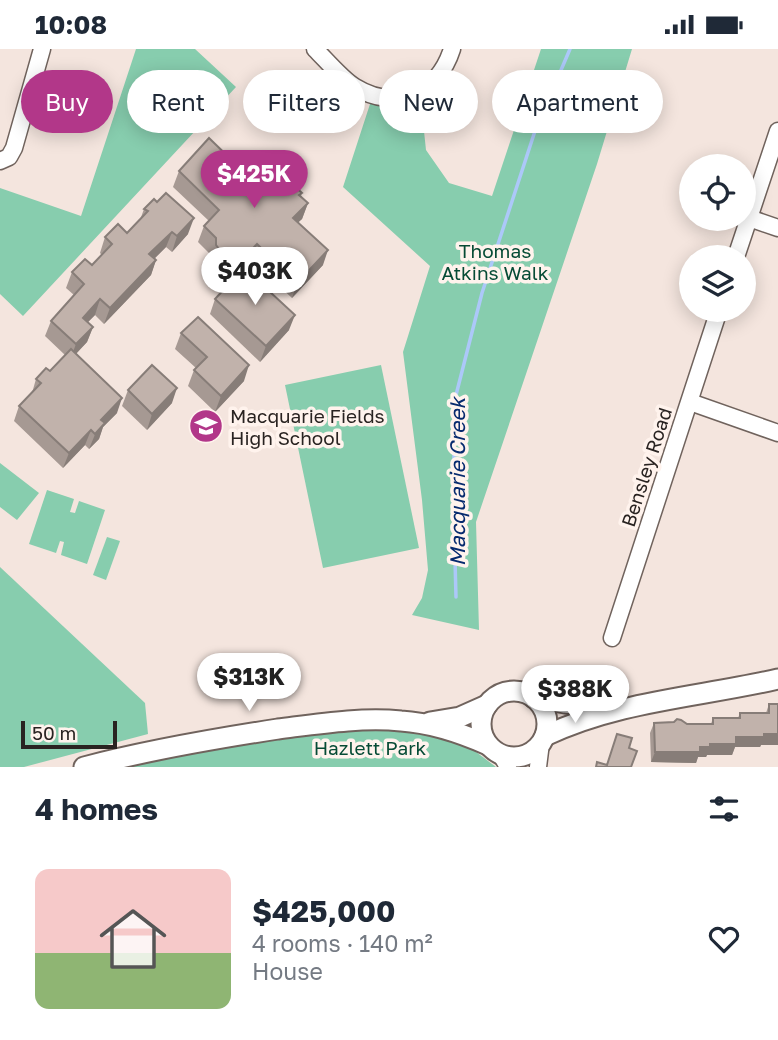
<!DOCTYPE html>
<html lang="en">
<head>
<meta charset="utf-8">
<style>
	:root { --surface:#fff; --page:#f2f2f3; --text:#1f2937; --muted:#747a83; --line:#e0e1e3; --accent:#b23789 }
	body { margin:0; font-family:"Golos Text",sans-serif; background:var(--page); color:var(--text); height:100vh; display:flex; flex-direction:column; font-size:26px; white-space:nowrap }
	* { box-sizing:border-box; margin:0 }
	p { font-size:23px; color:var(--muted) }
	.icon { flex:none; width:38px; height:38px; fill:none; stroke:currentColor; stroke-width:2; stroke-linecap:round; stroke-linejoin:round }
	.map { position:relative; height:718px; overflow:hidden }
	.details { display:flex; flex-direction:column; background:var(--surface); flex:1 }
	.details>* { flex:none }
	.banner { position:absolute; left:21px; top:21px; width:737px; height:63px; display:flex; gap:14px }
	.controls { position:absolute; left:679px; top:105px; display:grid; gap:14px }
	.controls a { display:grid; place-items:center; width:77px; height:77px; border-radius:50%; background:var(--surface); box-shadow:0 4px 18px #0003; font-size:35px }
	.scale { position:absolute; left:21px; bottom:18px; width:96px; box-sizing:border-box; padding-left:7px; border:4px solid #292321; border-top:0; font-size:19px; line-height:24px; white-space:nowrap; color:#292321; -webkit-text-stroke:5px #fff3ed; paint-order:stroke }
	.price { position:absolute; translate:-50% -60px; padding:0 16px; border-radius:24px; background:#fff; color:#222; font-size:23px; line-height:46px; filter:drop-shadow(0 2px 4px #0008) }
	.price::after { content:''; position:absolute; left:50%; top:42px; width:21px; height:16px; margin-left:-10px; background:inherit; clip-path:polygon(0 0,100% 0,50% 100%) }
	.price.on { background:var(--accent); color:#fff }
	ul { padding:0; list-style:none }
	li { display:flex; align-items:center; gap:21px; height:175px; padding:0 35px }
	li+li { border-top:2px solid var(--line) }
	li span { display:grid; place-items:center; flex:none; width:196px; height:140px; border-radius:14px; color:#555 }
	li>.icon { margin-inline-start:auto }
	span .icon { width:84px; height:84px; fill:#fffc; stroke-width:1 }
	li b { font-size:30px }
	h2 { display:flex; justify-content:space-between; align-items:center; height:84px; padding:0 35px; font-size:30px }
	.pill { padding:0 24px; border-radius:32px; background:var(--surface); box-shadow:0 4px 18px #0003; font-size:24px; line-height:63px }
	.pill.on { background:var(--accent); color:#fff }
	.status { display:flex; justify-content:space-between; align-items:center; height:49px; padding:0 35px; background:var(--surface); direction:ltr }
	.status svg { height:19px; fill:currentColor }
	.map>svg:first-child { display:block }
	.green { fill:#87cdae }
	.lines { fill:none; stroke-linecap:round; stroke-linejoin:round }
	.stream { stroke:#acc8f9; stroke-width:3.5 }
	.minor-casing { stroke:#70635d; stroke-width:19 }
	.major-casing { stroke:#70635d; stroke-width:23 }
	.minor { stroke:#fff; stroke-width:16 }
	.major { stroke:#fff; stroke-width:19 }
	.wall { fill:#a69993 }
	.shaded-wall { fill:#877d78 }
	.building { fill:#c1b2ab; stroke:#877d78; stroke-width:2 }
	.labels { text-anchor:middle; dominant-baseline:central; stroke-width:7; stroke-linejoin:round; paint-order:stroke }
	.park-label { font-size:19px; fill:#064b35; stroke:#fff3ed }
	.poi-label { font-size:19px; fill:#292321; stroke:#fff3ed; text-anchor:start }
	.street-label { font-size:19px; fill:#292321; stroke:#fff3ed }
	.water-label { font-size:21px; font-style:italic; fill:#062a6e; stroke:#fff3ed }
</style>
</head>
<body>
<div class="status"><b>10:08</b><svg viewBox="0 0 49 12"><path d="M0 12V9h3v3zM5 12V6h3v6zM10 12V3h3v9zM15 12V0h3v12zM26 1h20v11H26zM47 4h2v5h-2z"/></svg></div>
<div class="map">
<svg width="778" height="718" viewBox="0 0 778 718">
	<rect width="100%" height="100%" fill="#f4e5de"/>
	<g class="green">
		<path d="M136 0H195L236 38 23 267 0 245V139L81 167Z"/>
		<path d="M541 0H632L597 115 476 473 479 581 412 566 422 549 428 521 422 451 403 303 430 217 343 138 370 55 421 54 426 101 449 134 492 147Z"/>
		<path d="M381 316 419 499 323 519 285 336Z"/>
		<path d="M0 414 39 444 17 471 0 458Z"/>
		<path d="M47 441 74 450 70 463 75 464 79 452 105 461 87 515 61 506 64 493 60 492 56 504 29 495Z"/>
		<path d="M107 488 120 492 106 531 93 526Z"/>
		<path d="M0 518 145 654 148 685 24 718H0Z"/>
		<path d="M387 678 459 690 496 718H110L147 708 337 679Z"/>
	</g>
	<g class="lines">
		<path class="stream" d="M456 548 453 436 456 346 482 244 535 82 570 0"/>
		<g class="minor-casing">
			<g id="minor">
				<path d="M315 0C326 11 343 31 355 38 396 63 438 44 452 0"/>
				<path d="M0 112 9 108 14 99 42 0"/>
				<path d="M749 169 778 179"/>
				<path d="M736 208 778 82"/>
				<path d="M690 353 778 384"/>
				<path d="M612 589 719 261"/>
				<path d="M501 706 508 718"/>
				<path d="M538 718 541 694"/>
			</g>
		</g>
		<g class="major-casing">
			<g id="major">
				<circle cx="514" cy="675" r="33"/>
				<path d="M534 649 565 654 609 658"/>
				<path d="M430 673 460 668 487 656"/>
				<path d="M545 687C618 652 700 648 778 630"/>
				<path d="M84 718C148 701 213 690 278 680 318 675 361 668 401 672 431 674 461 684 488 696"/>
			</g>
		</g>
		<use href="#minor" class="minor"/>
		<use href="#major" class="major"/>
	</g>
	<g class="wall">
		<path d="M266 114 302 144 301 147 308 154 302 170 298 173 323 216 292 249 251 211 235 227 223 217 215 216 210 212V205L198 193 204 177 209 172 173 138 179 122H243Z"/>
		<path d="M144 160 188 185 172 203 166 198 155 209 156 211 151 226 104 275 95 266 88 273 93 278 87 293 76 305 117 364 103 378 99 390 89 400 85 396 63 419 14 372 19 357 32 344 36 330 50 322 65 306 45 287 51 272 74 246 66 239 72 223 92 216 102 206 100 204 105 188 127 184 140 171Z"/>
		<path d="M215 250 289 281 260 313 210 265Z"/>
		<path d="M181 284 244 332 215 363 188 337 194 321 196 319 175 300Z"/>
		<path d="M128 341 172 354 147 381 122 357Z"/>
		<path d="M769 655 778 696H761L760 698H735L732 706H707L706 708H698L696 714 651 713 650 684 654 674 711 675 713 669H738L740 664H766Z"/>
	</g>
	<g class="shaded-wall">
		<path d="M308 154 302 170 287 184 293 169Z"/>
		<path d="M194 169 188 185 172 203 177 187Z"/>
		<path d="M172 183 166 198 144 220 149 205Z"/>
		<path d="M257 195 251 211 235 227 241 212Z"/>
		<path d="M220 201H229L223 217 215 216Z"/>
		<path d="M328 201 323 216 292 249 297 234Z"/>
		<path d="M156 211 151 226 104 275 110 259Z"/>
		<path d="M100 250 95 266 77 284 83 269Z"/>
		<path d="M295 266 289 281 260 313 266 297Z"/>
		<path d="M93 278 87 293 70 311 76 295Z"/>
		<path d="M249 316 244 332 215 363 221 347Z"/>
		<path d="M177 339 172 354 147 381 152 365Z"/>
		<path d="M122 349 117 364 103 378 99 390 89 400 101 371Z"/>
		<path d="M91 381 85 396 63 419 69 404Z"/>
		<path d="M764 685H778V696H761L760 698H735L732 706H707L706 708H698L696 714 651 713 655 703 700 698 736 688Z"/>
	</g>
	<g class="building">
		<path d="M209 89 243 122 257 106 266 114 267 113 302 144 299 146 308 154 293 169 328 201 297 234 257 195 241 212 229 201H220L216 196V189L204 177 219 161 179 122Z"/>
		<path d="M166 144 194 169 177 187 172 183 149 205 156 211 110 259 100 250 83 269 93 278 76 295 51 272 84 235 72 223 85 210 92 216 112 195 105 188 118 175 127 184 148 162 144 160 154 150 157 153Z"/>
		<path d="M244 219 295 266 266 297 215 250Z"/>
		<path d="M198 268 249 316 221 347 194 321 207 308 181 284Z"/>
		<path d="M71 300 122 349 101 371 105 374 95 385 91 381 69 404 19 357 41 334 36 330 46 319 50 322Z"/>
		<path d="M152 316 177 339 152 365 128 341Z"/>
		<path d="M769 655H778V685H764V688H736V695H710V698H700V703H655L654 674 674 673 677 670 681 671 687 675H713V669H740V664H769Z"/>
		<path d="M617 685 632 689 629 699 637 702 631 718H596L597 713 607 716Z"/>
	</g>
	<defs>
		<g id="school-disc" transform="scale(1.75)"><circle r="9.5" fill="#b23789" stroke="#fff3ed"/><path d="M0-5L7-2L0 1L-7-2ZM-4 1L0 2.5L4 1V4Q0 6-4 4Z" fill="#fff"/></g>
	</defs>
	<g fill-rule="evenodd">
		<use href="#school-disc" x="206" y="377"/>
	</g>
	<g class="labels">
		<g class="park-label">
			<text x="495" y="201">Thomas<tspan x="495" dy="22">Atkins Walk</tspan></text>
			<text x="370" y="698">Hazlett Park</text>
		</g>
		<g class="poi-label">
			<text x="230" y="366">Macquarie Fields<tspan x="230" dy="22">High School</tspan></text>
		</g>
		<g class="street-label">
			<text transform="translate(646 418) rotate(-72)">Bensley Road</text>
		</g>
		<g class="water-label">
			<text transform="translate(457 433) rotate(-90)">Macquarie Creek</text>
		</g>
	</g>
</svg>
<div class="controls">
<a><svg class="icon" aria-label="locate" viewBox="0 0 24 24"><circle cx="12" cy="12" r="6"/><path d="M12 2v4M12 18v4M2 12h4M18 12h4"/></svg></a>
<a><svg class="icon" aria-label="layers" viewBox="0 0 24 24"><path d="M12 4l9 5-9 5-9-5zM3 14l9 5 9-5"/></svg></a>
</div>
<div class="scale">50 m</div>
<b class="price on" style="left:254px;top:161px">$425K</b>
<b class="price" style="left:255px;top:258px">$403K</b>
<b class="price" style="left:249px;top:664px">$313K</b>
<b class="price" style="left:575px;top:676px">$388K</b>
<div class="banner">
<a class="pill on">Buy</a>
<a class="pill">Rent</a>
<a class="pill">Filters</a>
<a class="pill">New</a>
<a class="pill">Apartment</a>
</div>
</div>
<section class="details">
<h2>4 homes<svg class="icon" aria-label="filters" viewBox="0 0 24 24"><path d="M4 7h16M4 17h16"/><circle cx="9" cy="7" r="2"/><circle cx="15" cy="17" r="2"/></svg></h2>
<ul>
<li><span style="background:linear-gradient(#f6c9c9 60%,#8fb573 0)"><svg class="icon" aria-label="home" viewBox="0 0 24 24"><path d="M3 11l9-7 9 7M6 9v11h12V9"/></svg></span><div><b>$425,000</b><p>4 rooms · 140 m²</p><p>House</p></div><svg class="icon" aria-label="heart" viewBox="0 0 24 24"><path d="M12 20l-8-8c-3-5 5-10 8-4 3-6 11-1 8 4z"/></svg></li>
</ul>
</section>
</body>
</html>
